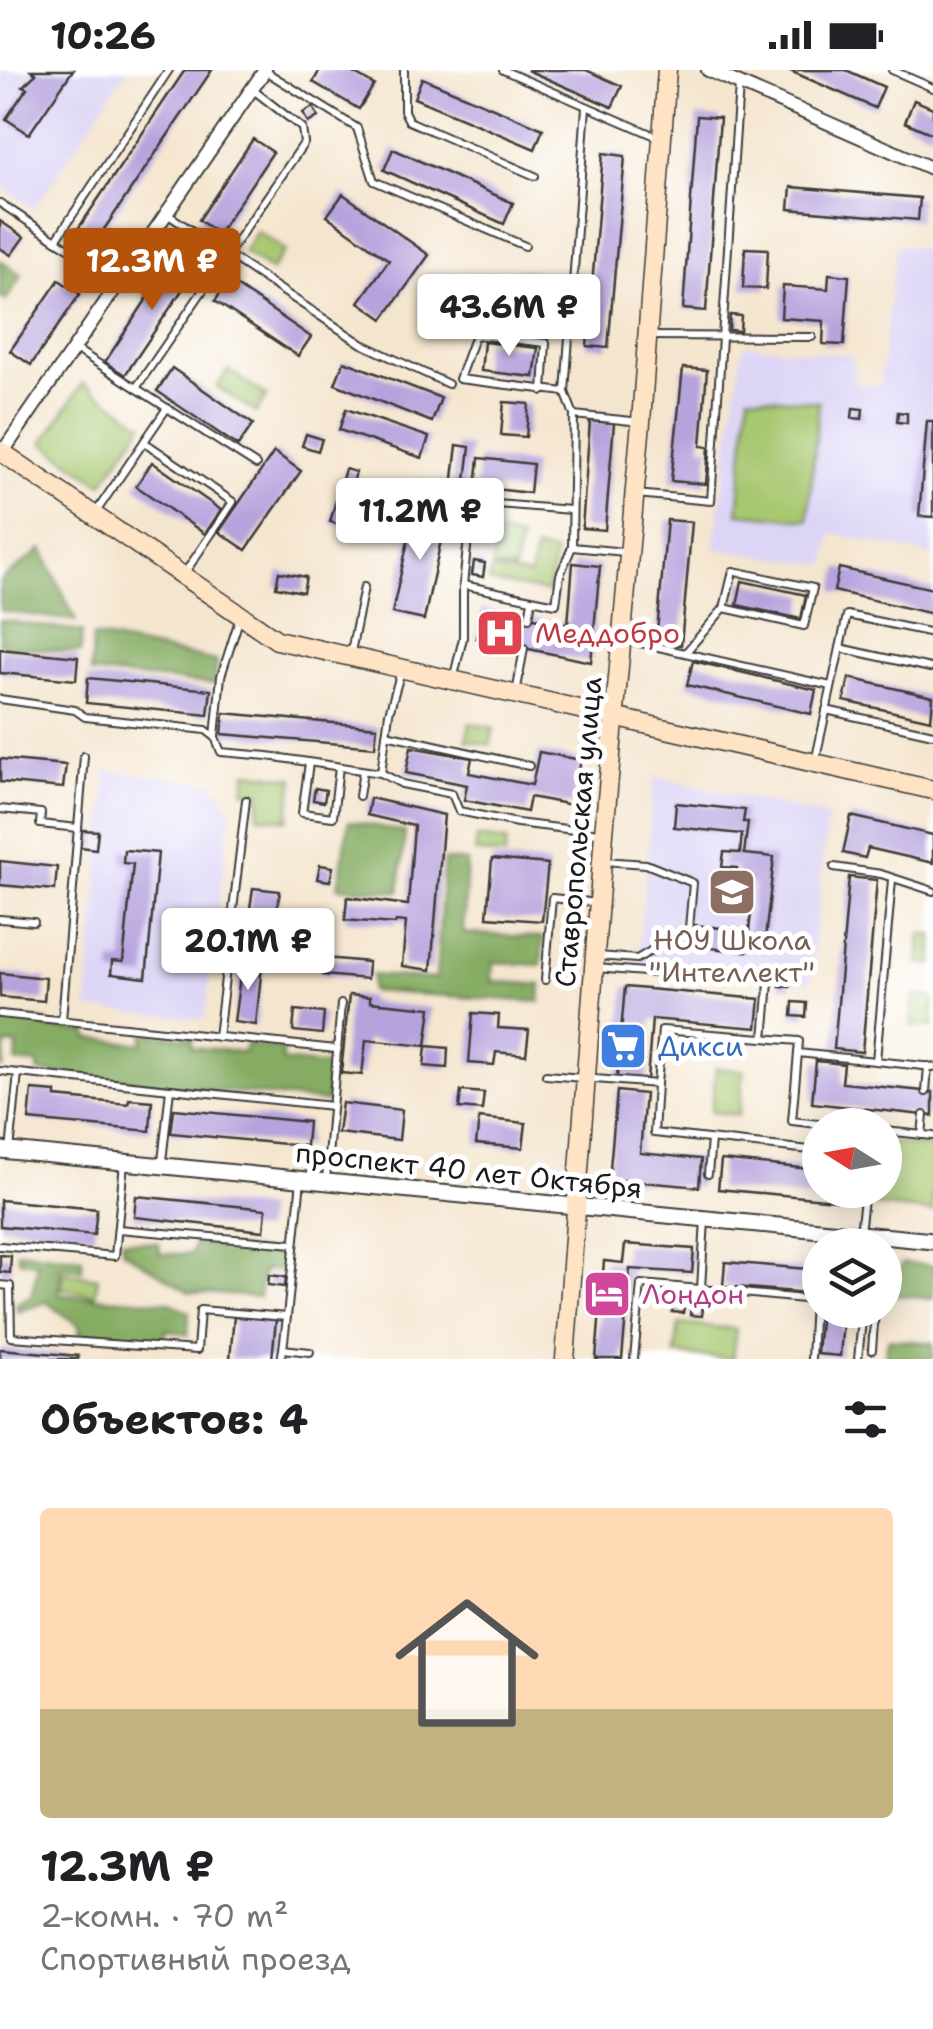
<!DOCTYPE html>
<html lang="ru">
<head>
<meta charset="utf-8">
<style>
	:root { --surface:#fff; --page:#f2f2f2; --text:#202124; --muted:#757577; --line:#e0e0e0; --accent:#b45309 }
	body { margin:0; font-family:"Shantell Sans",sans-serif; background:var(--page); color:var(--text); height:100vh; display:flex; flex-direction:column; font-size:38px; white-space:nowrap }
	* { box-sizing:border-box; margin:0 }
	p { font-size:32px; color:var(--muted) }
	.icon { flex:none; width:55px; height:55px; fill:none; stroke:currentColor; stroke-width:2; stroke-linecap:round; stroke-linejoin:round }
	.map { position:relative; height:1289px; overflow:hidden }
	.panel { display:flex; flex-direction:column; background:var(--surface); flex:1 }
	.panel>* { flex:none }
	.needle { width:65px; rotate:281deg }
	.tools { position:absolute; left:802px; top:1038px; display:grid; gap:20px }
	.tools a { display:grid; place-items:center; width:100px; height:100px; border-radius:50%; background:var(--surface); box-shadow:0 5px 25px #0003; font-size:50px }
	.price { position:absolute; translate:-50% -85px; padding:0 22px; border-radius:10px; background:#fff; color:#222; font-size:32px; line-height:65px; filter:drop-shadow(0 2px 5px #0008) }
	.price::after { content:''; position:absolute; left:50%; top:60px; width:30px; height:22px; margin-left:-15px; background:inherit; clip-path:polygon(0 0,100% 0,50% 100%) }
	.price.on { background:var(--accent); color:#fff }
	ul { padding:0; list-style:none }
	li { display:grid; align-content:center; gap:20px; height:530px; padding:0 40px }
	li+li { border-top:2px solid var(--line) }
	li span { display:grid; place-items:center; height:310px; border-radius:10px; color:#555 }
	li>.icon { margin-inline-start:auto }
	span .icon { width:180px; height:180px; fill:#fffc; stroke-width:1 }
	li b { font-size:42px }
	h2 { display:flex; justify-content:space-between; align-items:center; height:120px; padding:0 40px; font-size:42px }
	.status { display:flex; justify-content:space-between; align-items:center; height:70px; padding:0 50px; background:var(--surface); direction:ltr }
	.status svg { height:28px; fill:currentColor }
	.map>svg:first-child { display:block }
	.built { fill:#ddd5f6 }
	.green { fill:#a7c76f; stroke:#627246; stroke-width:2.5 }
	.forest { fill:#85ac62; stroke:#50643f; stroke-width:2.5 }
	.building { fill:#b6a2dd }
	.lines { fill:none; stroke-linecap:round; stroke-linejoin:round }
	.service-casing { stroke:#3c3a37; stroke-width:10 }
	.minor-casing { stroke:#3c3a37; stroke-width:16 }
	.tertiary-casing { stroke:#3c3a37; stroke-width:19 }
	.secondary-casing { stroke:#3c3a37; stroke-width:21 }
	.service { stroke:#fff; stroke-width:6 }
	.minor { stroke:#fff; stroke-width:12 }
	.tertiary { stroke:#fff; stroke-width:15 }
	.secondary { stroke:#fee4c5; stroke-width:18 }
	.labels { text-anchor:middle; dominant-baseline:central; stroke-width:10; stroke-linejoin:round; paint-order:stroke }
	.health-label { font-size:28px; fill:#be3a42; stroke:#fff; text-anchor:start }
	.street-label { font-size:28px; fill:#1c1c1c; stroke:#fff }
	.education-label { font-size:28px; fill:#785e54; stroke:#fff }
	.shop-label { font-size:28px; fill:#366cbe; stroke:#fff; text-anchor:start }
	.hotel-label { font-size:28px; fill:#b23c85; stroke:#fff; text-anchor:start }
</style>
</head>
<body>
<div class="status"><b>10:26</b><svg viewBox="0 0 49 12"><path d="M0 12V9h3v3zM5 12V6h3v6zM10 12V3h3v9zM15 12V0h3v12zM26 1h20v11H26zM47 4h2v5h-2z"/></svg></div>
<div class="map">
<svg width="933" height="1289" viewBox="0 0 933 1289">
	<rect width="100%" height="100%" fill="#fff"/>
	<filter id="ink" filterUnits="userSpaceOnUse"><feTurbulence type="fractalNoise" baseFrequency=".01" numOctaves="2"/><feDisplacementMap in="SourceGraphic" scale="20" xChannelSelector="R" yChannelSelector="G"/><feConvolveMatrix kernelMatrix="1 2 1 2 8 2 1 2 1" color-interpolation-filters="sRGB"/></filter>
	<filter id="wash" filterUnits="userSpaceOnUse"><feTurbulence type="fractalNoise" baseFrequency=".0048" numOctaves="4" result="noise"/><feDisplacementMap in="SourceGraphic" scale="40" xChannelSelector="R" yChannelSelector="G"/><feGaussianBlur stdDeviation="2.25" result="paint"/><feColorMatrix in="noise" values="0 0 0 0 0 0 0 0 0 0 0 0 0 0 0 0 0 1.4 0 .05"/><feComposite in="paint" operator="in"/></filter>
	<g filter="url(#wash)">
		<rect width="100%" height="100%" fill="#f4e5ce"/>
		<g class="built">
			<path d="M0 0H127L34 139 0 116Z"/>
			<path d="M896 176 921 178 933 183V486L832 463 826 495 714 479 742 280 747 275 853 286 854 313 880 315Z"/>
			<path d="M107 701 213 713 231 739 205 949 87 939Z"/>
			<path d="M654 706 827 746 811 912 637 897Z"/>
		</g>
		<g class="green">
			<path d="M257 161 285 180 271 201 243 182Z"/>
			<path d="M517 201 559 206 557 230 514 225Z"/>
			<path d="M228 300 267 326 256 343 217 317Z"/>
			<path d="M83 313 143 354 102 414 43 373Z"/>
			<path d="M749 325 819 332 808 450 738 443Z"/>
			<path d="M498 464 520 468 514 501 492 497Z"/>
			<path d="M535 479 555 483 548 522 489 512 491 500 530 506Z"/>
			<path d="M470 653 494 658 490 675 466 670Z"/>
			<path d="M247 702 294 708 288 750 258 746 261 723 244 721Z"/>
			<path d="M477 767 507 771 505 786 475 782Z"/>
			<path d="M921 864 933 865V895L919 893Z"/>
			<path d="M914 926 933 927V957L911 955Z"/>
			<path d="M716 998 744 1001 739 1045 711 1042Z"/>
			<path d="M885 1072 933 1077V1142L873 1136 875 1120H885Z"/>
			<path d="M64 1202 98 1208 95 1225 61 1219Z"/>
			<path d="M679 1254 736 1259 732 1289 675 1284Z"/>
		</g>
		<g class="forest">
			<path d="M0 190 22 205 6 230 0 226Z"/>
			<path d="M42 479 76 551 0 541V511Z"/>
			<path d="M0 550 82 562 80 583 0 575Z"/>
			<path d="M93 566 217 591 214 614 91 603Z"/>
			<path d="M349 751 405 762 399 822 338 817Z"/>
			<path d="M444 790 467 792 463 863 543 868 541 895 493 892 492 911 541 915 540 932 371 921 372 905 436 909Z"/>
			<path d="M0 947 47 952V958L88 962V968L142 974 144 963 192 968V977L244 982 246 974 283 978 282 991 330 996 326 1032 38 1002V994L16 992 17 975 6 974 3 998H0Z"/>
			<path d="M122 1170 159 1173 160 1184H192L194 1174 283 1183 282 1200H263L259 1227 189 1222 122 1180Z"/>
			<path d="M17 1181 82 1188V1199L61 1198 59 1225 169 1232 189 1242 188 1265 166 1260 165 1271 79 1264 80 1256 46 1232 17 1242V1233L32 1225 38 1194 19 1190Z"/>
			<path d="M903 1193 933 1196V1229L888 1224Z"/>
			<path d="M888 1269 933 1273V1289L885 1288Z"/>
		</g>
		<g id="blocks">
			<g class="building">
				<path d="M31 0H73L29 64 6 49 27 18 23 16 36 4Z"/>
				<path d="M185 0H212L92 177 74 165Z"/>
				<path d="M320 0H348L374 15 359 39 313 12Z"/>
				<path d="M527 0H586L622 16 612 37Z"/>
				<path d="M788 0H846L884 17 875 38Z"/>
				<path d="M422 8 543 59 535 79 414 28Z"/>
				<path d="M914 30 933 38V64L905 52Z"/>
				<path d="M313 37 318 47 308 53 303 43Z"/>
				<path d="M697 46 720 48 706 241 683 239Z"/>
				<path d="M253 69 273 82 218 164 199 150Z"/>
				<path d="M393 79 513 133 504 154 384 100Z"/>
				<path d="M603 83 625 86 608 278 587 276Z"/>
				<path d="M791 117 920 128 918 150 789 139Z"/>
				<path d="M343 124 429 185 383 249 359 232 389 190 327 146Z"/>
				<path d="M0 151 24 167 11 185 0 178Z"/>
				<path d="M745 178 768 179 766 219 743 218Z"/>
				<path d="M178 182 199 195 125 305 105 292Z"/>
				<path d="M829 204 849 206 844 275 823 274 824 251 781 248 783 216 828 219Z"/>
				<path d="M59 210 80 224 31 295 10 281Z"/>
				<path d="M229 211 311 267 298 286 215 231Z"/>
				<path d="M730 245 741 246 740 261 729 260Z"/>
				<path d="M484 272 538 278 534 307 481 301Z"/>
				<path d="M344 291 441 328 432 352 335 314Z"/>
				<path d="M172 298 253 354 238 376 157 321Z"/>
				<path d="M683 298 707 300 701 376 709 377 706 414 671 411Z"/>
				<path d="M504 332 529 334 526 367 501 365Z"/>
				<path d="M853 338 863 339 862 349 852 348Z"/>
				<path d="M346 339 429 367 422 388 339 360Z"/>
				<path d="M898 342 907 343V353L897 352Z"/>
				<path d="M590 351 614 353 605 460 582 458Z"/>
				<path d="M927 351H933V447L919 446Z"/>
				<path d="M306 364 322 369 318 381 302 376Z"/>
				<path d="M457 375 470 377 464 427 451 425Z"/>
				<path d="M274 382 301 401 246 480 219 462Z"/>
				<path d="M479 388 533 394 530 423 476 417Z"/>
				<path d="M152 392 221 440 205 464 136 416Z"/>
				<path d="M345 399 356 402 341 455 330 452Z"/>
				<path d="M416 435 447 442 424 550 392 543Z"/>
				<path d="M667 450 692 452 681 575 656 573Z"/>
				<path d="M474 491 485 493 483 507 472 505Z"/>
				<path d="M573 493 600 496 591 592 476 568 482 539 568 554Z"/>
				<path d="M839 498 933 519V544L834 521Z"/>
				<path d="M279 502 306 507 303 522 276 517Z"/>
				<path d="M742 511 806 525 801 549 737 535Z"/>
				<path d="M0 579 78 587 76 610 0 603Z"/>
				<path d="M693 591 816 620 811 644 687 615Z"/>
				<path d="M88 608 211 620 208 645 86 633Z"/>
				<path d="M849 608 933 627 931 650 844 631Z"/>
				<path d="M224 643 377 657 375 677 222 664Z"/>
				<path d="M411 677 472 688 469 703 532 715 539 682 581 690 572 735 530 727 527 742 464 730 467 715 406 703Z"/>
				<path d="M0 689 66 695 63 718 0 712Z"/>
				<path d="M315 718 326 720 324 732 313 730Z"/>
				<path d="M370 728 444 745 431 900 402 896 406 852 396 851 395 854 345 850 347 827 408 835 414 756 367 745Z"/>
				<path d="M676 733 745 740 743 752H748L744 784 774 787 764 879 747 878V882L691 876 693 855 749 861 754 815 736 813 737 798 722 797 724 782 740 783 742 764 674 757Z"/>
				<path d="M851 746 933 765V793L868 778 865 788 843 783Z"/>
				<path d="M82 760 98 761 96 779 80 777Z"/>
				<path d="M124 780 158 783 146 908 111 904 112 891 123 892 133 794 123 793Z"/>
				<path d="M492 789 548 794 542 851 487 847Z"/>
				<path d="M0 791 57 797 55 820 0 815Z"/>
				<path d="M320 795 333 797 330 811 317 809Z"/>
				<path d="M849 807 877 810 862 982 834 979Z"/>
				<path d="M253 818 280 821 275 855 248 851Z"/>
				<path d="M299 850 313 851 309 889 295 888Z"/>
				<path d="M325 888 368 892 367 909 323 905Z"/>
				<path d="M242 891 262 894 256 955 234 952Z"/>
				<path d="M781 895 791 896 790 917 780 916Z"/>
				<path d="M0 903 46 908 44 931 0 927Z"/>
				<path d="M625 917 760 929 757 958 652 949 647 1010 617 1007Z"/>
				<path d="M349 925 370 927V932L431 938 426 976 366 970 362 1005 341 1003Z"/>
				<path d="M793 932 807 933 806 947 792 946Z"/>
				<path d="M295 940 324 943 322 964 293 961Z"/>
				<path d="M473 943 499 945 498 958 529 960 526 985 496 982 494 995 469 993Z"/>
				<path d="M426 976 448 978 447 998 424 996Z"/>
				<path d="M816 991 844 994 842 1013 933 1022V1046L812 1033Z"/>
				<path d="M32 1020 56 1022V1027L128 1034 129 1029 152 1031 150 1061 29 1050Z"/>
				<path d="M461 1021 484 1023 482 1040 459 1038Z"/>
				<path d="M617 1021 645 1024 640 1083 701 1089 699 1117 609 1109Z"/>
				<path d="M342 1033 402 1040 399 1070 338 1063Z"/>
				<path d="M174 1039 308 1052 306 1076 171 1063Z"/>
				<path d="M479 1048 526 1053 523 1078 476 1074Z"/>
				<path d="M721 1090 820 1100V1120H846L845 1131 718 1119Z"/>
				<path d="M136 1126 266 1139 264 1161 134 1147Z"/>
				<path d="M0 1130 97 1139 94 1165 0 1156Z"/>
				<path d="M625 1174 694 1179 692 1203 630 1199 622 1289H596L604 1191 623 1193Z"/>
				<path d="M0 1185 11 1186 10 1203 0 1202Z"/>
				<path d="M725 1192 820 1200V1224L723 1216Z"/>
				<path d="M269 1205 286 1207 285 1217 268 1215Z"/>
				<path d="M673 1229 685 1231 683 1243 672 1242Z"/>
				<path d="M691 1237 703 1238 702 1246 690 1245Z"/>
				<path d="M821 1240H844L840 1286 817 1284Z"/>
				<path d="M234 1246 276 1250 272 1289H230Z"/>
				<path d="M0 1279 78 1286V1289H0Z"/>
			</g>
		</g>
	</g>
	<g filter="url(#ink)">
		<use href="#blocks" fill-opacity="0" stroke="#3c3a37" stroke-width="2.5"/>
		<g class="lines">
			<g class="service-casing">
				<g id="service">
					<path d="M404 0V41L409 51 535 106"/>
					<path d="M503 0 660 68"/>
					<path d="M892 0 933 18"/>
					<path d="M265 1 357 58 374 111 525 176"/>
					<path d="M586 37 565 322 574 345 641 352"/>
					<path d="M0 133 56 170"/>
					<path d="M167 144 362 274 448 314"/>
					<path d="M119 210 56 170 169 0"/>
					<path d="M648 266 812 267"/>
					<path d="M74 278 136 318"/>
					<path d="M543 321 546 273 475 265 459 309 565 322"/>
					<path d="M167 338 256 395"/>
					<path d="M144 372 233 432 184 504"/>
					<path d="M636 424 711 431 739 15"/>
					<path d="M94 445 167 338 136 318 304 73 302 58 252 19"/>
					<path d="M572 477 625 482"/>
					<path d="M463 515 472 432 571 440"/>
					<path d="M529 548 532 530"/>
					<path d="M623 569 831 616"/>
					<path d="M840 578 847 545 933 563"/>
					<path d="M351 582 364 517"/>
					<path d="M686 582 724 538 804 556 813 518 733 501 724 538"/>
					<path d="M453 610 463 568V515L556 534 560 505 572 477 574 345"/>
					<path d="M516 624 524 578"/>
					<path d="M0 629 75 640 85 647 206 660 215 667 221 682 268 686 381 703 389 643 401 601"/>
					<path d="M826 640 933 664"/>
					<path d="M386 664 529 696"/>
					<path d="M215 666 221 606 240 547"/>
					<path d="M815 692 840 578 930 598"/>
					<path d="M309 693 302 743 333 747 339 697"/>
					<path d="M381 703 402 714 452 724 459 741 517 753 599 763"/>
					<path d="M359 726 363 701"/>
					<path d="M0 739 41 743 40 754 78 758"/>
					<path d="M834 797 881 804 933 821"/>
					<path d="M0 849 34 852"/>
					<path d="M598 886 637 889 689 858 693 813 646 794 604 791"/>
					<path d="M596 898 657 903"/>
					<path d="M545 910 552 828 598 833"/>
					<path d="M0 944 336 979"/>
					<path d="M62 950 84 686"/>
					<path d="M218 967 246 730"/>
					<path d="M764 968 769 913"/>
					<path d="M798 983 792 1051 828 1055"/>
					<path d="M876 991 892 810"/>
					<path d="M0 1001 332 1036"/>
					<path d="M546 1005 657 1014 662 960 799 971 798 983 933 997"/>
					<path d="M657 1014 654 1063 810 1080 820 1069"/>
					<path d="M926 1022 928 996"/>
					<path d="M885 1061 933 1066"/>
					<path d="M922 1065 924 1045"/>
					<path d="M10 1081 18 1003"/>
					<path d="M162 1092 170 1019"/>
					<path d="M708 1104 711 1070"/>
					<path d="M326 1110 341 934"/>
					<path d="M705 1149 701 1219 814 1230 811 1289"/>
					<path d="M118 1159 294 1174"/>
					<path d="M860 1163 865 1120"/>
					<path d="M0 1176 115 1186 124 1093"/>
					<path d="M0 1215 10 1216 11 1267 197 1280 200 1240 287 1247 301 1110"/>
					<path d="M283 1279 287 1247"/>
					<path d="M872 1280 875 1240"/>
					<path d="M281 1289 283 1279 310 1282"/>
					<path d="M634 1289 641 1214 701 1219"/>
					<path d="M858 1289 863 1240"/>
				</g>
			</g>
			<g class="minor-casing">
				<g id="minor">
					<path d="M708 0 933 99"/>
					<path d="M2 383 265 0"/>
				</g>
			</g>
			<g class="tertiary-casing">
				<path id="tertiary" d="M0 1080 933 1171"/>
			</g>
			<g class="secondary-casing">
				<g id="secondary">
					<path d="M0 381 277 570 933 720"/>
					<path d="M565 1289 604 763 641 352 667 0"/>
				</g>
			</g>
			<use href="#service" class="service"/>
			<use href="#minor" class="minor"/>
			<use href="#tertiary" class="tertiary"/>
			<use href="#secondary" class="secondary"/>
		</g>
	</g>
	<defs>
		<g id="hospital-square" transform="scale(2.5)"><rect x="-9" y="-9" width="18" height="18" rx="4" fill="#e0444e" stroke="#fff"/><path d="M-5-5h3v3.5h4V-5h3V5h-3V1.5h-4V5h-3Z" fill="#fff"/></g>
		<g id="school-square" transform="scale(2.5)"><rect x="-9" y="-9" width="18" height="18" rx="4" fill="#8d6e63" stroke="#fff"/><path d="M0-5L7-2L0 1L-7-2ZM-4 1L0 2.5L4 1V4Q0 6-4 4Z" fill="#fff"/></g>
		<g id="supermarket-square" transform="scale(2.5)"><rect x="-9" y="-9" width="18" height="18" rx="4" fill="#3f7fe0" stroke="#fff"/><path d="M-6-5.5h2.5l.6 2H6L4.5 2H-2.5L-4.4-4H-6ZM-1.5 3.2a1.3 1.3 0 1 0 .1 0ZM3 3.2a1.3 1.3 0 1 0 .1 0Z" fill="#fff"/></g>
		<g id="hotel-square" transform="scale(2.5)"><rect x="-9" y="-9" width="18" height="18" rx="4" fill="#d1479c" stroke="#fff"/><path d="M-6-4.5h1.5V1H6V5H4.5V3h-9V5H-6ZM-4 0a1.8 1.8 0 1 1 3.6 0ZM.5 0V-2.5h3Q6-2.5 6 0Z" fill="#fff"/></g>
	</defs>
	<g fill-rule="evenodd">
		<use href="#hospital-square" x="500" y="563"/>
		<use href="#school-square" x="732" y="822"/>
		<use href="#supermarket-square" x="623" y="976"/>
		<use href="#hotel-square" x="607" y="1224"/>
	</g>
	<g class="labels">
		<g class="health-label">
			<text x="535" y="563">Меддобро</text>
		</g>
		<g class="street-label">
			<text transform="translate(578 762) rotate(-85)">Ставропольская улица</text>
			<text transform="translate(469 1100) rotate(6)">проспект 40 лет Октября</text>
		</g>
		<g class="education-label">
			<text x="732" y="870">НОУ Школа<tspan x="732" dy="32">"Интеллект"</tspan></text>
		</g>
		<g class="shop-label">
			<text x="658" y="976">Дикси</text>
		</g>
		<g class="hotel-label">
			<text x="642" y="1224">Лондон</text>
		</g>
	</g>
</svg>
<div class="tools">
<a><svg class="needle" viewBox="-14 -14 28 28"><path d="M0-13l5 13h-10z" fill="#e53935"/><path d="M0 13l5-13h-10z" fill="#757577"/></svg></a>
<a><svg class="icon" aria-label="layers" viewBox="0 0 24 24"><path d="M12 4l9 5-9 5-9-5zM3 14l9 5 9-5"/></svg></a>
</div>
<b class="price on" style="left:152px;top:243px">12.3M ₽</b>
<b class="price" style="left:509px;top:289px">43.6M ₽</b>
<b class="price" style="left:420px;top:493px">11.2M ₽</b>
<b class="price" style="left:248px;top:923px">20.1M ₽</b>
</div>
<section class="panel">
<h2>Объектов: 4<svg class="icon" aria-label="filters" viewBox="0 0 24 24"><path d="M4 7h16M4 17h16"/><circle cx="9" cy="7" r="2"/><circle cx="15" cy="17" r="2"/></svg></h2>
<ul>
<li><span style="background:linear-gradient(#ffd9b3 65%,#c2b280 0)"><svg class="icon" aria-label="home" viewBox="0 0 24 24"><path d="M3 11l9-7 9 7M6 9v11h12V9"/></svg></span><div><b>12.3M ₽</b><p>2-комн. · 70 m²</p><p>Спортивный проезд</p></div></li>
</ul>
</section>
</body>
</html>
